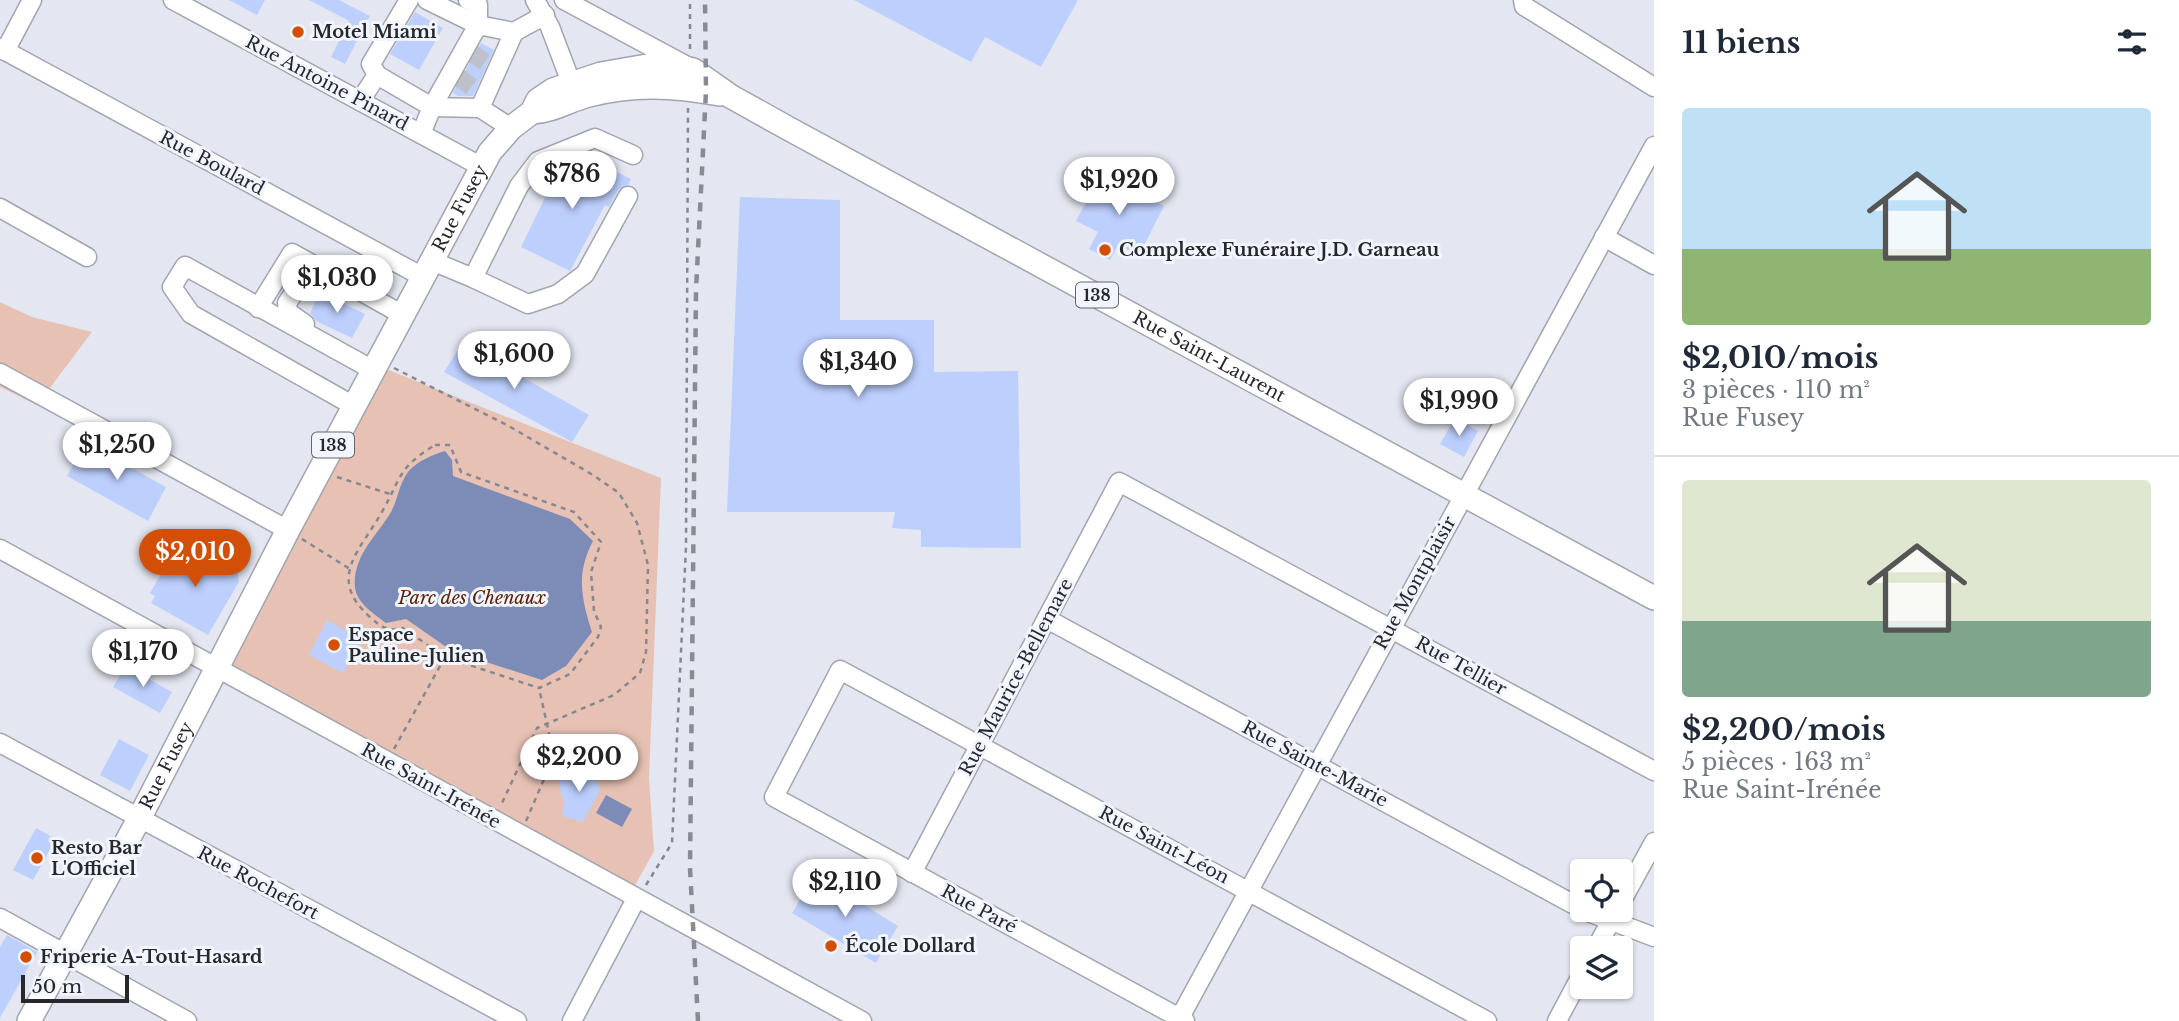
<!DOCTYPE html>
<html lang="fr">
<head>
<meta charset="utf-8">
<style>
	:root { --surface:#fff; --page:#f2f2f3; --text:#1f2937; --muted:#747a83; --line:#e0e1e3; --accent:#d34f06 }
	body { margin:0; font-family:"Libre Baskerville",serif; background:var(--page); color:var(--text); height:100vh; display:flex; flex-direction:column; font-size:26px; white-space:nowrap }
	* { box-sizing:border-box; margin:0 }
	p { font-size:23px; color:var(--muted) }
	.icon { flex:none; width:38px; height:38px; fill:none; stroke:currentColor; stroke-width:2; stroke-linecap:round; stroke-linejoin:round }
	.map { position:relative; flex:1; overflow:hidden }
	.sheet { display:flex; flex-direction:column; background:var(--surface); width:525px }
	.sheet>* { flex:none }
	.tools { position:absolute; left:1570px; top:859px; display:grid; gap:14px }
	.tools a { display:grid; place-items:center; width:63px; height:63px; border-radius:7px; background:var(--surface); box-shadow:0 2px 5px #0004; font-size:35px }
	.scale { position:absolute; left:21px; bottom:18px; width:108px; box-sizing:border-box; padding-left:7px; border:4px solid #27282c; border-top:0; font-size:19px; line-height:24px; white-space:nowrap; color:#27282c; -webkit-text-stroke:5px #f1f5fe; paint-order:stroke }
	.price { position:absolute; translate:-50% -60px; padding:0 16px; border-radius:24px; background:#fff; color:#222; font-size:23px; line-height:46px; filter:drop-shadow(0 2px 4px #0008) }
	.price::after { content:''; position:absolute; left:50%; top:42px; width:21px; height:16px; margin-left:-10px; background:inherit; clip-path:polygon(0 0,100% 0,50% 100%) }
	.price.active { background:var(--accent); color:#fff }
	ul { padding:0; list-style:none }
	li { display:grid; align-content:center; gap:14px; height:371px; padding:0 28px }
	li+li { border-top:2px solid var(--line) }
	li span { display:grid; place-items:center; height:217px; border-radius:7px; color:#555 }
	li>.icon { margin-inline-start:auto }
	span .icon { width:126px; height:126px; fill:#fffc; stroke-width:1 }
	li b { font-size:30px }
	h2 { display:flex; justify-content:space-between; align-items:center; height:84px; padding:0 28px; font-size:30px }
	main { display:flex; flex:1; min-height:0 }
	.map>svg:first-child { display:block }
	.green { fill:#e7c2b4 }
	.water { fill:#7c8cb7 }
	.building { fill:#bdcffd }
	.lines { fill:none; stroke-linecap:round; stroke-linejoin:round }
	.minor-tunnel { stroke:#bec1ca; stroke-width:18; stroke-dasharray:18 9; stroke-linecap:butt }
	.minor-casing { stroke:#a2a5ae; stroke-width:21 }
	.major-casing { stroke:#a2a5ae; stroke-width:26 }
	.path { stroke:#86888f; stroke-width:2.5; stroke-dasharray:5 5; stroke-linecap:butt }
	.minor { stroke:#fff; stroke-width:18 }
	.major { stroke:#fff; stroke-width:23 }
	.rail { stroke:#898b93; stroke-width:4.5; stroke-dasharray:9 9; stroke-linecap:butt }
	.poi-dot { fill:#d34f06; stroke:#f1f5fe; stroke-width:2.5 }
	.labels { text-anchor:middle; dominant-baseline:central; stroke-width:6; stroke-linejoin:round; paint-order:stroke }
	.shield { fill:#f1f5fe; stroke:#64666b; stroke-width:2 }
	.shield-label { font-size:16px; font-weight:bold; fill:#27282c }
	.poi-label { font-size:18px; font-weight:bold; fill:#27282c; stroke:#f1f5fe; text-anchor:start }
	.street-label { font-size:18px; fill:#27282c; stroke:#f1f5fe }
	.park-label { font-size:18px; font-style:italic; fill:#5e2003; stroke:#f1f5fe }
</style>
</head>
<body>
<main>
<div class="map">
<svg width="1654" height="1021" viewBox="0 0 1654 1021">
	<rect width="100%" height="100%" fill="#e4e7f1"/>
	<g class="green">
		<path d="M0 302 32 317 92 332 37 405 0 387Z"/>
		<path d="M381 367 661 478 649 778 654 851 632 891 227 671Z"/>
	</g>
	<g class="water">
		<path d="M445 451 452 460 453 476 570 519 593 541C576 573 581 598 592 632L566 666 542 680 452 651 406 619 386 623C375 615 357 603 355 588 352 556 377 536 391 512 398 499 399 484 408 472 417 461 432 455 445 451Z"/>
		<path d="M606 795 632 809 622 827 596 813Z"/>
	</g>
	<g class="building">
		<path d="M229 0H265L257 15Z"/>
		<path d="M309 0H339L370 16 345 64 331 57 349 21Z"/>
		<path d="M854 0H1078L1041 67 985 37 971 62Z"/>
		<path d="M415 12 443 28 419 70 390 54Z"/>
		<path d="M481 43 494 50 473 96H458L453 93Z"/>
		<path d="M588 158 631 179 628 185 618 190 609 207 605 205 570 271 521 247 559 169Z"/>
		<path d="M1101 174 1164 206 1139 255 1118 245 1110 260 1089 249 1098 232 1076 221Z"/>
		<path d="M740 197 840 200V320H934V372L1018 371 1021 548 921 547V530L892 528 895 512H727Z"/>
		<path d="M320 292 365 314 352 338 316 321 310 313Z"/>
		<path d="M466 337 491 351 487 357 589 415 572 442 444 372Z"/>
		<path d="M1455 418 1478 431 1464 457 1440 444Z"/>
		<path d="M86 443 166 487 148 521 67 476Z"/>
		<path d="M178 545 220 568 223 562 237 570 239 582 208 635 151 603 155 596 150 593Z"/>
		<path d="M327 620 362 639 343 673 309 655Z"/>
		<path d="M126 666 172 692 160 713 113 687Z"/>
		<path d="M119 739 149 755 130 791 100 775Z"/>
		<path d="M593 768 600 790 583 822 562 816 564 804 558 781Z"/>
		<path d="M36 828 56 839 33 880 13 870Z"/>
		<path d="M815 875 898 926 876 963 792 913Z"/>
		<path d="M7 935 37 952 0 1018V947Z"/>
	</g>
	<g class="lines">
		<g class="minor-tunnel">
			<path d="M470 52 489 65"/>
			<path d="M457 76 476 90"/>
		</g>
		<g class="minor-casing">
			<g id="minor">
				<path d="M173 0 482 167"/>
				<path d="M427 0 478 25V5L468 0"/>
				<path d="M535 0 550 27 575 93"/>
				<path d="M564 0 687 66"/>
				<path d="M1523 0 1524 6 1654 87"/>
				<path d="M0 48 423 277"/>
				<path d="M5 51 32 0"/>
				<path d="M377 75 371 64 409 0"/>
				<path d="M360 101 377 75 432 107 421 134"/>
				<path d="M480 108 514 32"/>
				<path d="M511 128 480 108 432 107 478 25 514 32 545 15"/>
				<path d="M0 208 87 257"/>
				<path d="M1604 237 1654 265"/>
				<path d="M432 261 473 278 519 186 538 161 595 138 633 155"/>
				<path d="M473 278 528 304 558 294 585 274 628 196"/>
				<path d="M258 308 292 253 403 315"/>
				<path d="M305 324 288 312 287 303 294 293 326 272"/>
				<path d="M0 373 288 530"/>
				<path d="M354 406 191 314 172 287 185 266 373 370"/>
				<path d="M0 549 862 1021"/>
				<path d="M1047 619 1582 909"/>
				<path d="M0 743 517 1021"/>
				<path d="M912 873 1119 482 1654 771"/>
				<path d="M1620 904 1654 842"/>
				<path d="M1583 910 1654 937"/>
				<path d="M0 918 187 1021"/>
				<path d="M1596 948 1617 910"/>
				<path d="M572 1021 636 899"/>
				<path d="M1178 1021 1654 146"/>
				<path d="M1185 1021 774 797 840 670 1487 1021"/>
				<path d="M1557 1021 1582 974"/>
			</g>
		</g>
		<g class="major-casing">
			<g id="major">
				<path d="M532 112C553 111 569 100 589 95 635 83 674 86 720 94"/>
				<path id="s1" d="M29 1021 139 819 288 530 490 152 511 128 532 112 538 100 553 90 601 74 647 66 671 65 693 70 730 96 793 131 1654 598"/>
			</g>
		</g>
		<g class="path">
			<path d="M690 49V0"/>
			<path d="M394 368 507 425 593 475 619 493 637 523 648 565 646 652 640 673 614 695 537 728 501 805"/>
			<path d="M435 445H450L461 472 574 512 601 542 591 572 594 611 601 627 598 637 570 674 539 688 445 657 403 628C388 632 381 627 370 617 325 577 362 549 383 510 402 476 398 468 435 445Z"/>
			<path d="M337 477 390 494"/>
			<path d="M302 539 350 569"/>
			<path d="M394 749 445 657"/>
			<path d="M526 821 554 756 539 688"/>
			<path d="M646 885 672 843 686 546 688 108"/>
		</g>
		<use href="#minor" class="minor"/>
		<use href="#major" class="major"/>
		<path class="rail" d="M698 1021 690 868 696 290 706 91 705 0"/>
	</g>
	<g class="poi-dot">
		<circle cx="298" cy="32" r="7"/>
		<circle cx="1105" cy="250" r="7"/>
		<circle cx="334" cy="645" r="7"/>
		<circle cx="37" cy="858" r="7"/>
		<circle cx="831" cy="946" r="7"/>
		<circle cx="26" cy="957" r="7"/>
	</g>
	<g class="labels">
		<g class="shield">
			<rect x="1076" y="282.5" width="42" height="25" rx="5"/>
			<rect x="312" y="432.5" width="42" height="25" rx="5"/>
		</g>
		<g class="shield-label">
			<text x="1097" y="295">138</text>
			<text x="333" y="445">138</text>
		</g>
		<g class="poi-label">
			<text x="312" y="32">Motel Miami</text>
			<text x="1119" y="250">Complexe Funéraire J.D. Garneau</text>
			<text x="348" y="635">Espace<tspan x="348" dy="21">Pauline-Julien</tspan></text>
			<text x="51" y="848">Resto Bar<tspan x="51" dy="21">L'Officiel</tspan></text>
			<text x="845" y="946">École Dollard</text>
			<text x="40" y="957">Friperie A-Tout-Hasard</text>
		</g>
		<g class="street-label">
			<text transform="translate(327 83) rotate(28)">Rue Antoine Pinard</text>
			<text transform="translate(212 163) rotate(28)">Rue Boulard</text>
			<text stroke="none"><textPath href="#s1" startOffset="920">Rue Fusey</textPath></text>
			<text stroke="none"><textPath href="#s1" startOffset="1808">Rue Saint-Laurent</textPath></text>
			<text transform="translate(1415 583) rotate(-61)">Rue Montplaisir</text>
			<text transform="translate(1461 666) rotate(29)">Rue Tellier</text>
			<text transform="translate(1016 677) rotate(-62)">Rue Maurice-Bellemare</text>
			<text transform="translate(1315 764) rotate(28)">Rue Sainte-Marie</text>
			<text stroke="none"><textPath href="#s1" startOffset="290">Rue Fusey</textPath></text>
			<text transform="translate(431 786) rotate(29)">Rue Saint-Irénée</text>
			<text transform="translate(1164 845) rotate(28)">Rue Saint-Léon</text>
			<text transform="translate(258 883) rotate(28)">Rue Rochefort</text>
			<text transform="translate(979 909) rotate(28)">Rue Paré</text>
		</g>
		<g class="park-label">
			<text x="472" y="598">Parc des Chenaux</text>
		</g>
	</g>
</svg>
<div class="tools">
<a><svg class="icon" aria-label="locate" viewBox="0 0 24 24"><circle cx="12" cy="12" r="6"/><path d="M12 2v4M12 18v4M2 12h4M18 12h4"/></svg></a>
<a><svg class="icon" aria-label="layers" viewBox="0 0 24 24"><path d="M12 4l9 5-9 5-9-5zM3 14l9 5 9-5"/></svg></a>
</div>
<div class="scale">50 m</div>
<b class="price" style="left:572px;top:211px">$786</b>
<b class="price" style="left:1119px;top:217px">$1,920</b>
<b class="price" style="left:337px;top:315px">$1,030</b>
<b class="price" style="left:514px;top:391px">$1,600</b>
<b class="price" style="left:858px;top:399px">$1,340</b>
<b class="price" style="left:1459px;top:438px">$1,990</b>
<b class="price" style="left:117px;top:482px">$1,250</b>
<b class="price active" style="left:195px;top:589px">$2,010</b>
<b class="price" style="left:143px;top:689px">$1,170</b>
<b class="price" style="left:579px;top:794px">$2,200</b>
<b class="price" style="left:845px;top:919px">$2,110</b>
</div>
<section class="sheet">
<h2>11 biens<svg class="icon" aria-label="filters" viewBox="0 0 24 24"><path d="M4 7h16M4 17h16"/><circle cx="9" cy="7" r="2"/><circle cx="15" cy="17" r="2"/></svg></h2>
<ul>
<li><span style="background:linear-gradient(#bfe0f5 65%,#8fb573 0)"><svg class="icon" aria-label="home" viewBox="0 0 24 24"><path d="M3 11l9-7 9 7M6 9v11h12V9"/></svg></span><div><b>$2,010/mois</b><p>3 pièces · 110 m²</p><p>Rue Fusey</p></div></li>
<li><span style="background:linear-gradient(#dfe7d0 65%,#7fa58c 0)"><svg class="icon" aria-label="home" viewBox="0 0 24 24"><path d="M3 11l9-7 9 7M6 9v11h12V9"/></svg></span><div><b>$2,200/mois</b><p>5 pièces · 163 m²</p><p>Rue Saint-Irénée</p></div></li>
</ul>
</section>
</main>
</body>
</html>
